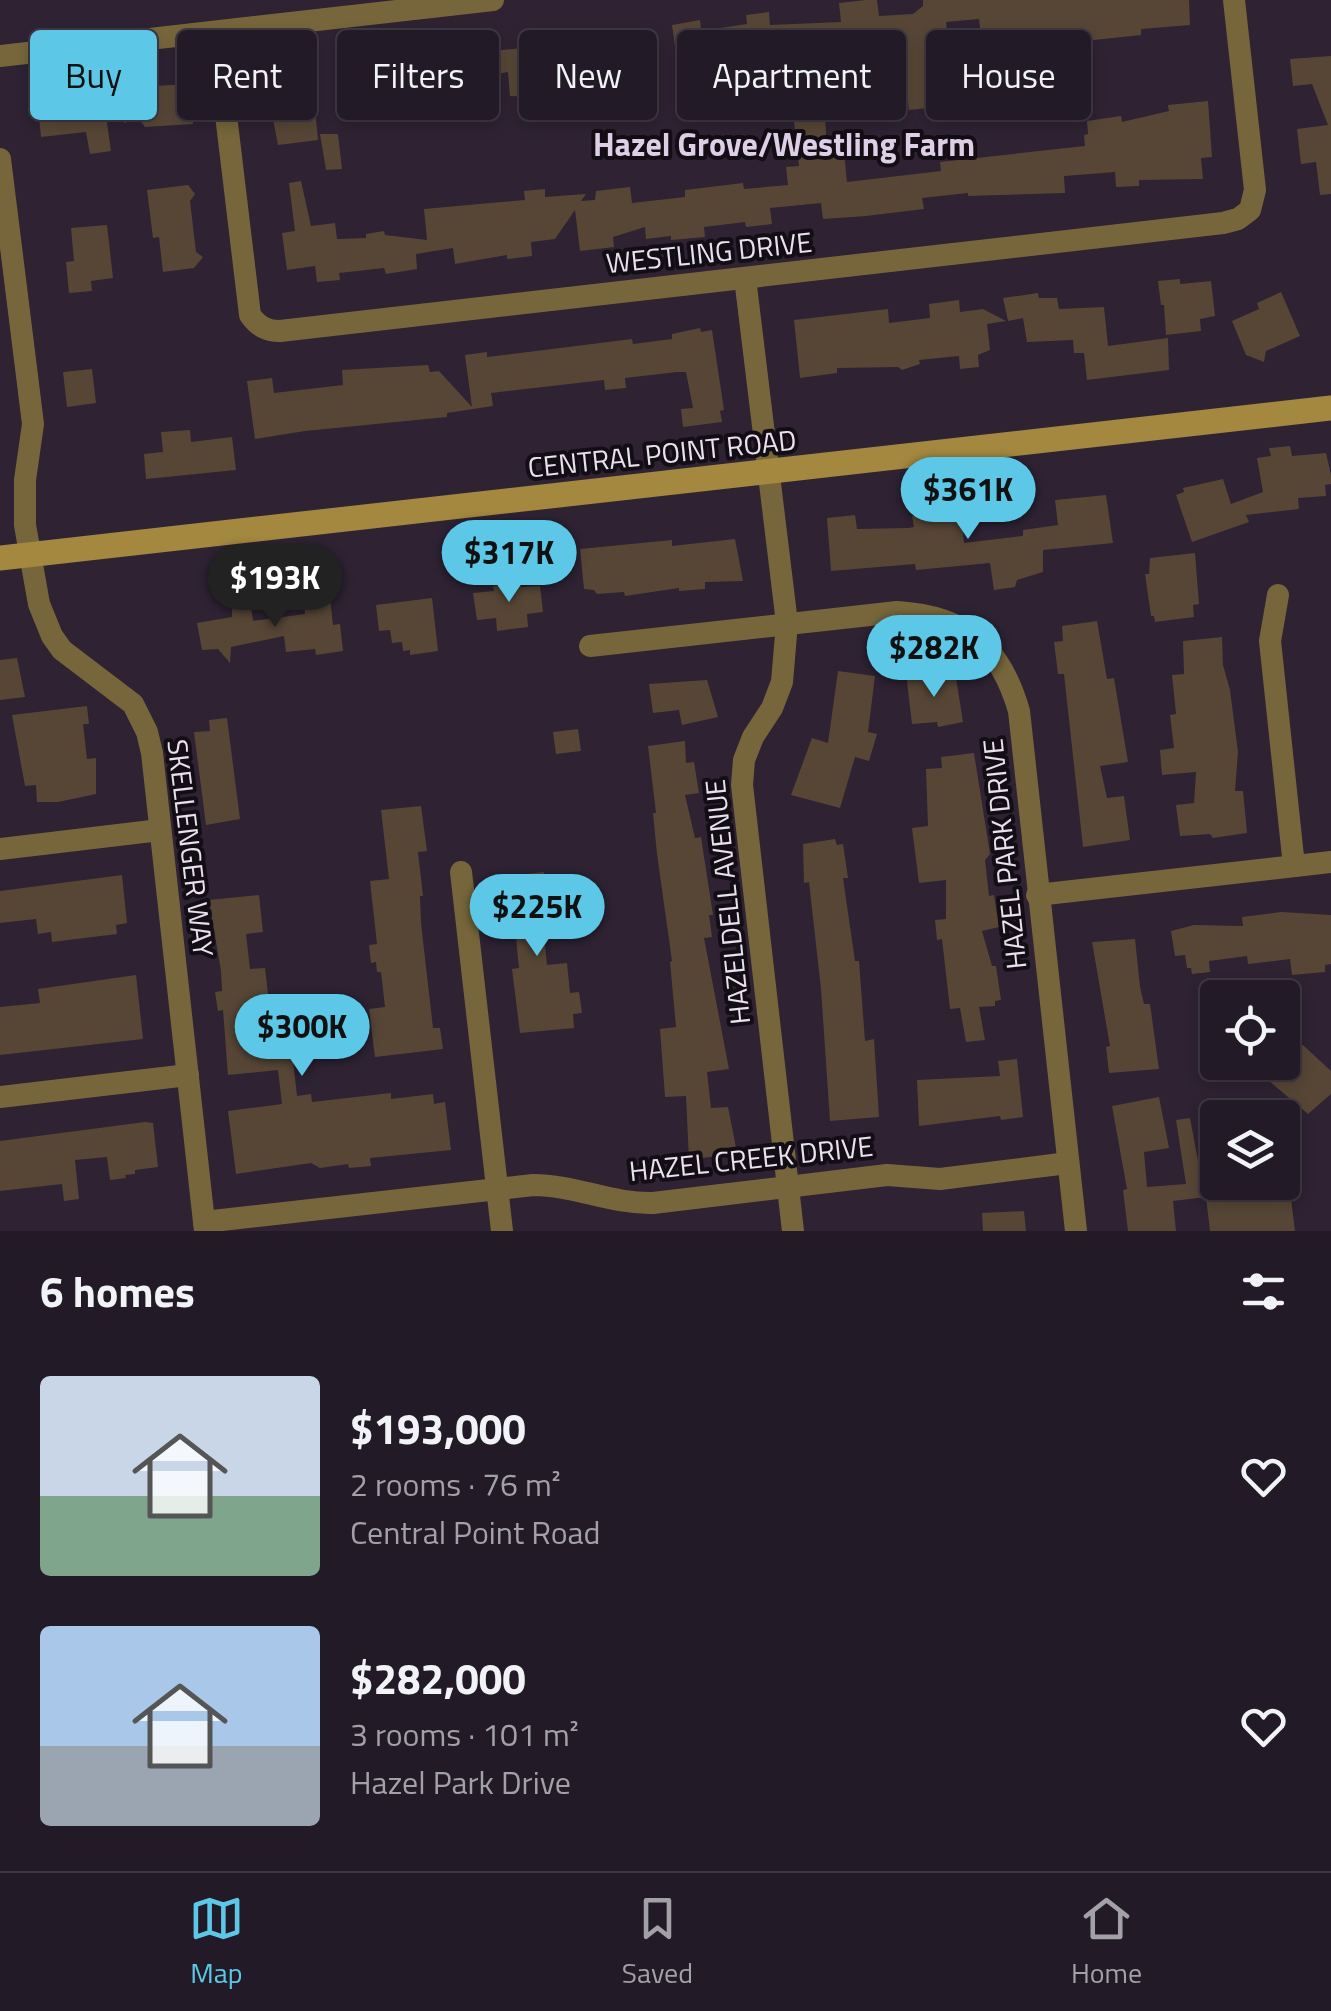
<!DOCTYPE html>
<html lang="en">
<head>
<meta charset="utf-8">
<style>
	:root { --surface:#221a26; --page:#2e2732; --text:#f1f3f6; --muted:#a2a1a7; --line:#3f3843; --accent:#5cc7e7 }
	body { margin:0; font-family:"Titillium Web",sans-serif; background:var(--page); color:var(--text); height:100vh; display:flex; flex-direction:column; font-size:38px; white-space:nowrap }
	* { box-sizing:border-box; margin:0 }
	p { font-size:32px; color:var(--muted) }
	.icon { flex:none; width:55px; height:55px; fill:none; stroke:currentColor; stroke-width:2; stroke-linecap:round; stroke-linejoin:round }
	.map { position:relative; height:1231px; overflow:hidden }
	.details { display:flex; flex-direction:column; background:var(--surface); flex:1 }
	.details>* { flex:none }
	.top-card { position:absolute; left:30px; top:30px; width:1272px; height:90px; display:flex; gap:20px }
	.controls { position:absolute; left:1200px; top:980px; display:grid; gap:20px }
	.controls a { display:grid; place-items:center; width:100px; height:100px; border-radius:10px; background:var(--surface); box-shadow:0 5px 15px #0003,0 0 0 2px var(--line); font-size:50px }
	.price { position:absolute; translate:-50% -85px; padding:0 22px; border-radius:35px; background:var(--accent); color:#111; font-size:32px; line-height:65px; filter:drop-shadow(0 2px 5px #0008) }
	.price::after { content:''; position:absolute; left:50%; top:60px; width:30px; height:22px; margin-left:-15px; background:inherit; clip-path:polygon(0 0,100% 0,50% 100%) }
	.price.on { background:#222; color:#fff }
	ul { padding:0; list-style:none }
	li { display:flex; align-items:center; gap:30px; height:250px; padding:0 40px }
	li span { display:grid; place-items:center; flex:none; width:280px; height:200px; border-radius:10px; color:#555 }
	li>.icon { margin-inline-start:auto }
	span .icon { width:120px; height:120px; fill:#fffc; stroke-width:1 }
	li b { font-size:42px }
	h2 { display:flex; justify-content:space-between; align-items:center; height:120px; padding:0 40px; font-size:42px }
	.chip { padding:0 35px; border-radius:10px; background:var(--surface); box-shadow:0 5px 15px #0003,0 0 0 2px var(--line); font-size:35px; line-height:90px }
	.chip.on { background:var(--accent); color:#111 }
	.menu { display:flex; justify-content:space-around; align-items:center; height:140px; border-top:2px solid var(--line); background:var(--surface); font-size:28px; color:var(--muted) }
	.menu a { display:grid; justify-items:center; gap:5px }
	.menu .on { color:var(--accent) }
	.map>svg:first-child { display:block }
	.building { fill:#574636 }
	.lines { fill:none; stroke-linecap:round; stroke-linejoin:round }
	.street { stroke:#77663b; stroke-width:22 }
	.secondary { stroke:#a48840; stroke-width:25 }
	.labels { text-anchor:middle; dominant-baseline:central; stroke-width:8; stroke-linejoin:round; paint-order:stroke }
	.street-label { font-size:28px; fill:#e9e2ed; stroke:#130e16 }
	.quarter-label { font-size:32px; font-weight:bold; fill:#ddcfe5; stroke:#130e16 }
</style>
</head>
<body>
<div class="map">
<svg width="1331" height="1231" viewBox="0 0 1331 1231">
	<rect width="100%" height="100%" fill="#2e2233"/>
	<g class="building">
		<path d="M866 0H877L879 16 913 14 923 6V0H1189L1190 25 1141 29V35L1057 44 1056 40 982 47 979 19 946 22 949 48 925 50 928 108 909 110 903 58 811 68 810 74 802 79 766 83 763 64 679 74 672 25 700 20 701 31 747 24 746 15 769 12 770 25 841 22 839 3Z"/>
		<path d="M615 32 617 48 642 44 651 90 597 91V60L582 61 581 35Z"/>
		<path d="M524 48 560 49 566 98 510 96 508 72 473 78 474 93 432 95 431 90 359 99 351 61 402 58 404 66 459 62 458 54Z"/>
		<path d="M1331 56V194L1320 195 1316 162 1301 164 1297 129 1328 125 1312 84 1293 86 1290 59Z"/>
		<path d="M311 67 318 140 278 145 271 109 280 108 273 71Z"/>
		<path d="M190 84 193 124 145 127 139 119 124 123 120 88Z"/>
		<path d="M84 94 87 122 106 116 111 151 90 154 86 132 41 137 38 107 63 100V97Z"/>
		<path d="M1208 101 1212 157 1201 158 1203 179 1139 180V186L1116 187 1115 172 1064 176 1065 193 968 196V193L922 198 924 209 866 216 823 219 821 203 770 208 772 224 746 227 745 222 704 227 705 237 671 240V236L646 239 645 227 613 237 614 247 580 251 575 210 555 239 531 242 532 256 507 259V255L455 264 453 248 416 254 417 269 386 274 384 268 339 273 340 280 317 282 315 266 287 270 282 233 295 231 289 183 301 181 311 226 335 223 337 239 366 238V234L384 231 385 235 427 240 424 209 525 200 524 191 545 189V197L586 194 581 201 595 200 596 191 630 187 632 203 685 197V190L743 183 744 189 788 185 786 167 799 166 794 121 809 120V114L825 113 827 155 844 153 847 182 941 171 940 162 1085 146 1084 135 1088 134 1087 121 1121 116 1122 122 1169 111 1168 105Z"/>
		<path d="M320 134H338L342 169 326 170Z"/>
		<path d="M188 185 195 194 190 201 196 252 203 257 194 268 163 272 159 237 153 238 147 190Z"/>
		<path d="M107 225 113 278 91 281 92 291 69 293 66 262 74 261 71 228Z"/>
		<path d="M1180 279V284L1211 281 1215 316 1200 319 1201 331 1166 335 1164 305H1161L1158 281Z"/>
		<path d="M1281 292 1300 336 1266 351 1264 362 1246 355 1232 321 1259 309 1257 303Z"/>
		<path d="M1038 293 1039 298H1057L1059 309 1104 307 1108 346 1168 338 1169 370 1087 380 1084 353H1074L1073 340 1027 342 1023 318 1008 321 1003 298Z"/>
		<path d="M959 300 960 312 983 309 1006 321 987 324 990 350 978 355 979 367 960 369 959 356 919 360 920 364 902 370 898 367 837 368V373L800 378 794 320 888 309 889 323 930 318 929 304Z"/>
		<path d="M700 328 701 332 712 330 724 410 720 411 722 422 683 427 681 409 693 408 686 372H677L625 378 626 388 605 390 604 380 491 393 493 406 447 413V417L305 431 255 439 247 381 272 378 274 393 343 385 342 370 428 365 430 372 439 371 472 407 465 355 487 352V357L632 339 633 344 672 339V334Z"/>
		<path d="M92 369 96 403 67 407 63 372Z"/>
		<path d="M190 430 191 442 232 437 236 470 146 479 144 454 163 452 161 432Z"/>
		<path d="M1290 446 1292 456 1326 453 1331 475V484L1325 485 1326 496 1298 498 1299 509 1246 515 1249 522 1192 542 1176 495 1184 492 1183 488 1223 479 1231 504 1263 492 1257 458 1271 456 1269 448Z"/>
		<path d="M1106 495 1113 543 1043 550V572L1017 580 1015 587 994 590 990 563 916 570 915 564 831 571 827 518 855 515 857 529 909 528 914 527 912 516 961 513 964 543 1023 536V530L1058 525 1055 500Z"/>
		<path d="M735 539 743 581 705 582V589L679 591V588L625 596 624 592 597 594 594 590 584 589 580 549 672 540V546Z"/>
		<path d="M1195 553 1199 604 1193 605 1194 617 1155 622 1154 616H1151L1145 574H1149L1150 558Z"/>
		<path d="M520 583 521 587 540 586 543 612 527 614 528 627 497 631 496 618 477 620 473 593 494 591 493 586Z"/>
		<path d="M330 598 333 625 340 624 343 651 316 655 315 649 286 652 284 636 231 647 230 663 218 649 202 650 197 623 232 617V603L250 599 253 621 305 614 304 602Z"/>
		<path d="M432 598 438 651 410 655V650L403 651 402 642 392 643 390 630 379 631 376 605Z"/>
		<path d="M1097 621 1107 679 1114 678 1128 762 1100 766 1107 798 1124 796 1130 840 1083 847 1064 674H1058L1054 642 1063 641 1062 626Z"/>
		<path d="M1222 637 1223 665 1230 690 1238 752 1235 791H1243L1247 833 1213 838 1210 834 1180 836 1176 805 1194 803 1196 772 1162 775 1160 750 1174 748 1170 715 1176 714 1172 675 1184 674 1183 641Z"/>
		<path d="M17 658 25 697 0 700V660Z"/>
		<path d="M838 671 875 676 868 732 877 734 869 761 855 757 840 808 791 795 812 738 828 743Z"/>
		<path d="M926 671 929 679 956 678 963 722 938 727 937 722 912 724 906 673Z"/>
		<path d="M707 680 718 717 682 725 679 710 653 713 649 684Z"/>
		<path d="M87 706 89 724H83L87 759 96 758V794L58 802H37L36 785 25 786 12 715Z"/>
		<path d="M227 718 240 819 206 825 194 732 210 731 209 720Z"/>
		<path d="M578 729 581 751 556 754 553 732Z"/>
		<path d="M685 741 686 763 694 762 699 793 685 795 695 838 701 837 713 915H709L712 937 704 938 729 1069 707 1072 711 1108 728 1107 737 1153 689 1160 686 1096 665 1097 660 1029 676 1027 670 962 672 961 657 854 653 813H656L648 746Z"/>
		<path d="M974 753 990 854 985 860 989 896 994 895 999 927 982 931 992 966H996L1001 1000 995 1001V1006L979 1007 985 1040 966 1042 960 1008 950 1009 942 939 937 940 935 920 946 919V880L919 883 912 828 928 826 926 769 942 768 941 757Z"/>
		<path d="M421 806 427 851 418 852 423 896H420L421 923 433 1028H440L443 1049 375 1057 369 1009 385 1007 381 972H377L376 962 371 963 369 945 377 944 370 881 389 879 381 810Z"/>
		<path d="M835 839 837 845 843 844 848 878H843L855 961H859L865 1041 874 1039 879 1117 830 1121 821 989 809 882 804 883 803 844Z"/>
		<path d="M544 872 550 923 543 924 547 965 567 963 570 993 579 992 582 1013 573 1014 574 1028 520 1033 512 969 519 968 513 909 502 911 499 877Z"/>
		<path d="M122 875 127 923 116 925 117 934 52 942 51 932 38 934 36 919 0 923V891Z"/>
		<path d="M259 895 263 932 246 934 250 969 265 968 275 1054 292 1052 297 1096 311 1094 312 1102 391 1093V1099L433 1094 434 1104 445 1102 451 1150 370 1158 371 1166 349 1168 348 1164 320 1168 311 1163 236 1174 228 1111 282 1104 278 1070 228 1075 223 1010 218 1011 215 992 222 991 221 971 209 900Z"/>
		<path d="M1281 912 1331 915V964L1325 965V972L1292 975 1290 959 1248 964 1247 956 1209 961 1210 972 1192 974 1191 968H1187L1185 955 1175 956 1171 931 1194 925 1243 926 1242 917Z"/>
		<path d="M1135 939 1140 987 1144 1004H1150L1159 1069 1109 1073 1106 1047 1110 1046 1092 942Z"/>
		<path d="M136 975 143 1039 0 1055V1007L40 1003 38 989Z"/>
		<path d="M1303 1045 1331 1071V1094L1308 1114 1269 1081Z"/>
		<path d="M1017 1059 1023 1117 1001 1120 1000 1116 919 1126 917 1080 1000 1076 998 1061Z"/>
		<path d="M1159 1097 1169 1148 1144 1152 1147 1187 1186 1184 1176 1120 1190 1118 1202 1182H1289L1295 1231H1210L1206 1197 1173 1201 1176 1231H1128L1123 1190 1127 1189 1112 1106Z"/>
		<path d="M145 1122 153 1123 158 1167 135 1170V1174L125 1175 126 1178 110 1180 107 1157 75 1160 79 1199 64 1201 62 1184 0 1191V1141Z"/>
		<path d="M1024 1211 1026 1231H983L982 1213Z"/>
	</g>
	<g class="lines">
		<g class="street">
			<path d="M216 32 250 315C258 326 266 331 280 331L1223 223 1238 219 1250 210 1255 190 1234 0"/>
			<path d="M0 56 493 0"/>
			<path d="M0 159 33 424 25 480V525L39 604 52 636 62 650 133 704 147 732 152 753 205 1231"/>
			<path d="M745 278 787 623 782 682 772 708 753 737 744 760 742 785 793 1231"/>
			<path d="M1278 595 1270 641 1294 866"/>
			<path d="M590 646 897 612C966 616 1000 646 1019 711L1076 1231"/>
			<path d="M0 849 160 830"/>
			<path d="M461 872 502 1231"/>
			<path d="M1037 895 1331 862"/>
			<path d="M0 1097 188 1075"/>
			<path d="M204 1222 533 1185C575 1185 611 1204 653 1203L887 1175 940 1179 1068 1163"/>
		</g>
		<path class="secondary" d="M0 558 1331 408"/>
	</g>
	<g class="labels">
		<g class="street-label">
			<text transform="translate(709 252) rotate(-6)">WESTLING DRIVE</text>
			<text transform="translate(662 453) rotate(-6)">CENTRAL POINT ROAD</text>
			<text transform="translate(191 848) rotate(83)">SKELLENGER WAY</text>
			<text transform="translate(1004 854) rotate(-96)">HAZEL PARK DRIVE</text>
			<text transform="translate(727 902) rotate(-96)">HAZELDELL AVENUE</text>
			<text transform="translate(751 1158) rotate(-6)">HAZEL CREEK DRIVE</text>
		</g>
		<g class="quarter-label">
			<text x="784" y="144">Hazel Grove/Westling Farm</text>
		</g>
	</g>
</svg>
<div class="controls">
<a><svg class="icon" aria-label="locate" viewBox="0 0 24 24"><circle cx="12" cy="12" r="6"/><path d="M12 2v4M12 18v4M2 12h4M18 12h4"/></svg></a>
<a><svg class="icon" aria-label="layers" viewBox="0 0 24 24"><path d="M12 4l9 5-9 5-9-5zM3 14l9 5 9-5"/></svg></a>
</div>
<b class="price" style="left:968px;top:542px">$361K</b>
<b class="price" style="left:509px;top:605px">$317K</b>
<b class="price on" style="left:275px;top:630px">$193K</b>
<b class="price" style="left:934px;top:700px">$282K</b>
<b class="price" style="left:537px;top:959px">$225K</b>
<b class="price" style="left:302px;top:1079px">$300K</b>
<div class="top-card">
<a class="chip on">Buy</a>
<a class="chip">Rent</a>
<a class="chip">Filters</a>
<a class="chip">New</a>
<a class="chip">Apartment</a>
<a class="chip">House</a>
</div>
</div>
<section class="details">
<h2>6 homes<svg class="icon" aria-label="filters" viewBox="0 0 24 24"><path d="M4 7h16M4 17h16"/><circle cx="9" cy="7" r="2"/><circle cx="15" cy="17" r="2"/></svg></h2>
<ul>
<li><span style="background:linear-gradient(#c9d6e8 60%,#7fa58c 0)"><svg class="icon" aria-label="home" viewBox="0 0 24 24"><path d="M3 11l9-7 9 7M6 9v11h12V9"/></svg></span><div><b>$193,000</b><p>2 rooms · 76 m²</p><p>Central Point Road</p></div><svg class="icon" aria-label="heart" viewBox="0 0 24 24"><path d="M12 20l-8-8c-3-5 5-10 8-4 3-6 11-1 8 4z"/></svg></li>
<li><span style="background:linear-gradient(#a9c7e8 60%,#9aa5b1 0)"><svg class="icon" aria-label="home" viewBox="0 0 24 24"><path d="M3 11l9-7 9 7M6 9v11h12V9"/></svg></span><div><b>$282,000</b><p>3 rooms · 101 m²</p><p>Hazel Park Drive</p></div><svg class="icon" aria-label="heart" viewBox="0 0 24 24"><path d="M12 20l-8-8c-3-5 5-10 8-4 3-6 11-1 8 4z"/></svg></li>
</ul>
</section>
<nav class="menu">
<a class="on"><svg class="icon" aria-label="map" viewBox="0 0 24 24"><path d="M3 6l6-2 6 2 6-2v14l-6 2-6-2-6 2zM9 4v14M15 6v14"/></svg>Map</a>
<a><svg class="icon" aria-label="saved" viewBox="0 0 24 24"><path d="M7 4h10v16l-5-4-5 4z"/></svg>Saved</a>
<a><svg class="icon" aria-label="home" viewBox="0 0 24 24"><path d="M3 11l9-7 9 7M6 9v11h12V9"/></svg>Home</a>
</nav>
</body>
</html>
